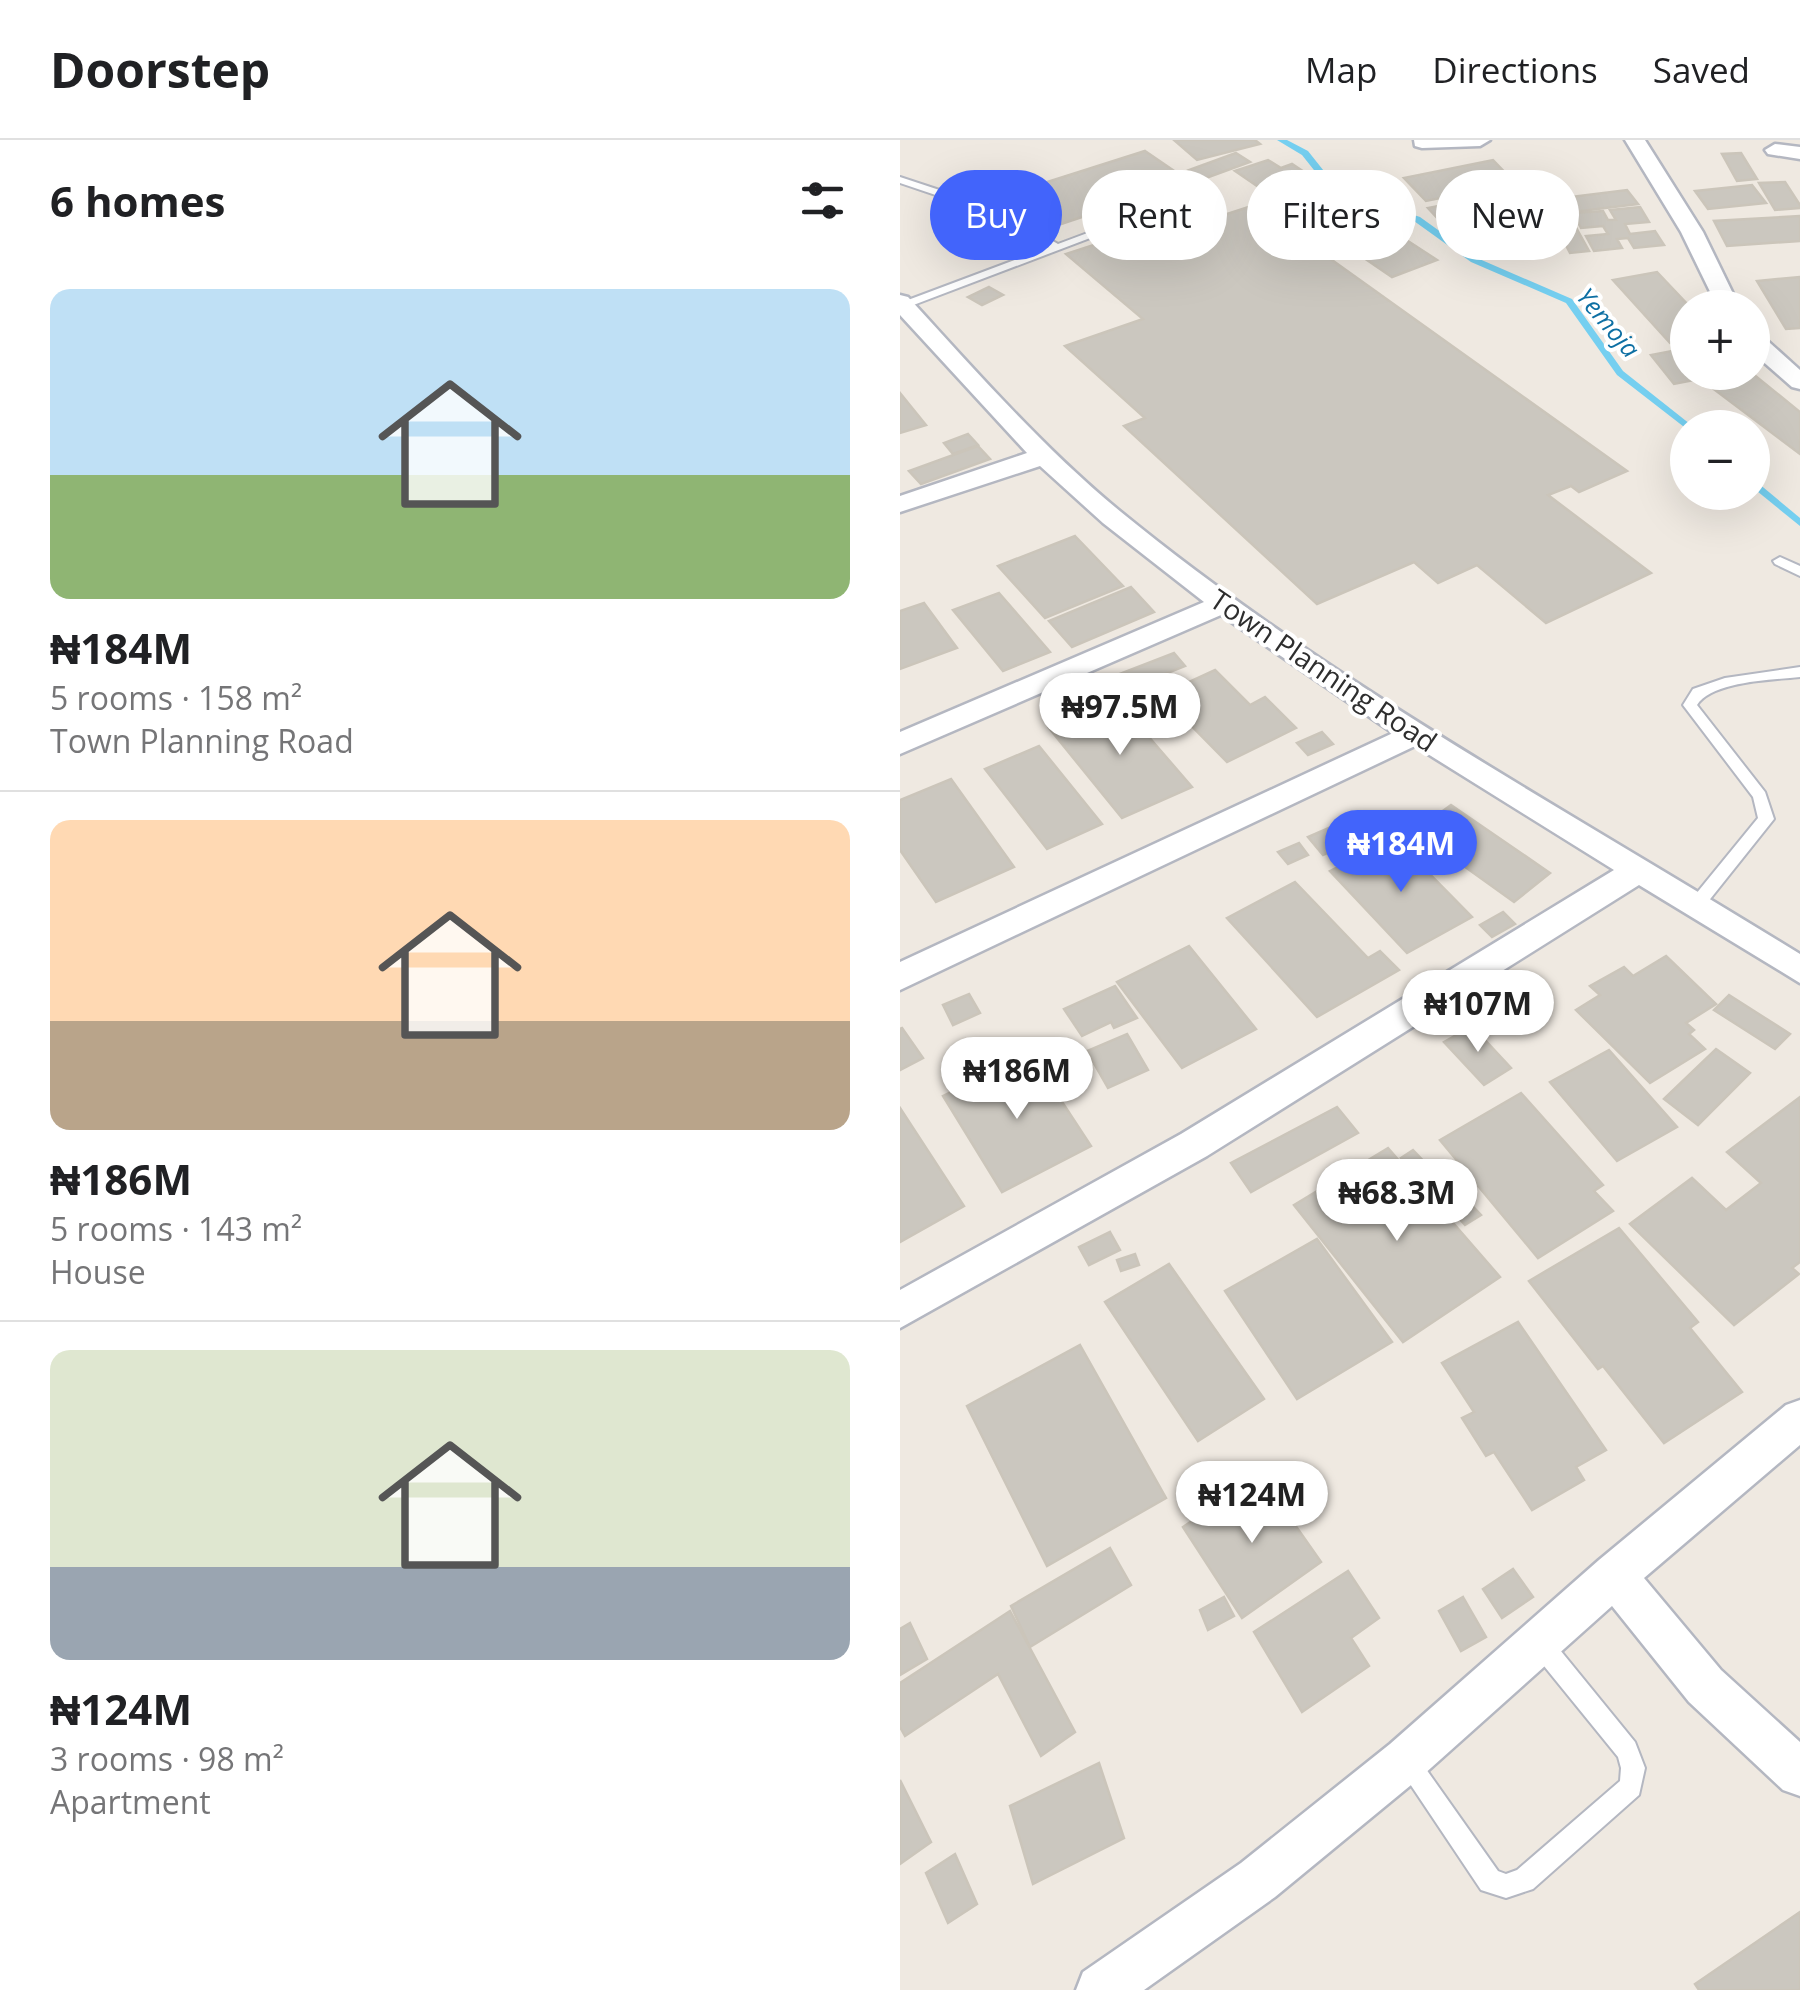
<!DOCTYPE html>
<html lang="en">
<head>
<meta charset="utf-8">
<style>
	:root { --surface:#fff; --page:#f2f2f2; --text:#202124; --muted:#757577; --line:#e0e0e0; --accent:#4264fb }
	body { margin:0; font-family:"Open Sans",sans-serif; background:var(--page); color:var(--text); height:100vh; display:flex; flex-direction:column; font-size:38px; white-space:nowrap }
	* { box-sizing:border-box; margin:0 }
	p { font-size:32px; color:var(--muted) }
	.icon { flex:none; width:55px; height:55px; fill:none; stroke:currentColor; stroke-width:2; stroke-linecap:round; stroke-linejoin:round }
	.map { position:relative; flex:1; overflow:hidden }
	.drawer { display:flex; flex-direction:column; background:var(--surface); width:900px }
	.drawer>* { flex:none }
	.banner { position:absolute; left:30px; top:30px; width:720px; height:90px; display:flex; gap:20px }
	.controls { position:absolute; left:770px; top:150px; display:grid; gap:20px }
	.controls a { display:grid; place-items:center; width:100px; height:100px; border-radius:50%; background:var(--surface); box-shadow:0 10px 40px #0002; font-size:50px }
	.price { position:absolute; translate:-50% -85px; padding:0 22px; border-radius:35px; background:#fff; color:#222; font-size:32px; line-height:65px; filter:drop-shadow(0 2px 5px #0008) }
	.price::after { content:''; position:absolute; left:50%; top:60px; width:30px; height:22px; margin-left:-15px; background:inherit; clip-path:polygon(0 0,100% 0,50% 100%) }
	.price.active { background:var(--accent); color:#fff }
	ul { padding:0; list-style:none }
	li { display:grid; align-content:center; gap:20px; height:530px; padding:0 50px }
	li+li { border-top:2px solid var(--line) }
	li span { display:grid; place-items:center; height:310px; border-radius:20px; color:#555 }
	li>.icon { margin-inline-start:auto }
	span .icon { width:180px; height:180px; fill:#fffc; stroke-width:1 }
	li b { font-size:42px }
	h2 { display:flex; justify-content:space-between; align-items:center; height:120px; padding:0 50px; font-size:42px }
	.tag { padding:0 35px; border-radius:45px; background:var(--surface); box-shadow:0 10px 40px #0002; font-size:35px; line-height:90px }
	.tag.active { background:var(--accent); color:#fff }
	header { display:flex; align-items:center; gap:60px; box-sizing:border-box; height:140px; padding:0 50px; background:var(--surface); border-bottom:2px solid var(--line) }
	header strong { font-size:48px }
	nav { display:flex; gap:55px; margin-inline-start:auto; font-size:35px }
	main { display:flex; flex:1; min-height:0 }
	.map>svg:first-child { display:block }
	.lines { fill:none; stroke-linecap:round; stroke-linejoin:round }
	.stream { fill:#75cff0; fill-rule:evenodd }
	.building { fill:#cbc7bf; stroke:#cbc5ba; stroke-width:2.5 }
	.lane-casing { stroke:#b4b7c1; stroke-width:4 }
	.street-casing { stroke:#b4b7c1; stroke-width:5 }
	.lane { fill:#fff; fill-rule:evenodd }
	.street { fill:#fff; fill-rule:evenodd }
	.labels { text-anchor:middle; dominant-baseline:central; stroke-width:8; stroke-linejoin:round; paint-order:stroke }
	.far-water-label { font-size:25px; font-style:italic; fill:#0d6fa3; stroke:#fff }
	.street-label { font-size:28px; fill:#2e2e2e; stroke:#fff }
</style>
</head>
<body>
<header>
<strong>Doorstep</strong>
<nav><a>Map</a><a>Directions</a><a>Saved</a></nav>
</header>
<main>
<section class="drawer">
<h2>6 homes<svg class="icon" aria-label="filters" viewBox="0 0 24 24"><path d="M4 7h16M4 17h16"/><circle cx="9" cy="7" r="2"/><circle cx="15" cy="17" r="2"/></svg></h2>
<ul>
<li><span style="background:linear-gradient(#bfe0f5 60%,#8fb573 0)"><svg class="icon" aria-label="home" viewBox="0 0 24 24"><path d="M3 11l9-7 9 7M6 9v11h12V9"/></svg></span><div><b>₦184M</b><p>5 rooms · 158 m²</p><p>Town Planning Road</p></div></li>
<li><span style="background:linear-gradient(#ffd9b3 65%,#b9a48a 0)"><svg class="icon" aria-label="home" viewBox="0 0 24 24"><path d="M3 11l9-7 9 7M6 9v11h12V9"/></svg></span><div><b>₦186M</b><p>5 rooms · 143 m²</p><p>House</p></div></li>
<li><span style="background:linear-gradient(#dfe7d0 70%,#9aa5b1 0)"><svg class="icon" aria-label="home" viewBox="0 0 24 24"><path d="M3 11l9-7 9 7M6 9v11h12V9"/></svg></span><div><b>₦124M</b><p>3 rooms · 98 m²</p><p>Apartment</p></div></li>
</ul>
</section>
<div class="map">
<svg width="900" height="1850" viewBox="0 0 900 1850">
	<rect width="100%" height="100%" fill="#efe9e1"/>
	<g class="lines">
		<g class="stream">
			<path d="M377 0H387L408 11 439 50 520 77 577 118 672 159 723 231 795 288H788V290L717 235 666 163 571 122 514 81 433 54 402 15Z"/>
			<path d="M852 338 900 378V386L852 347Z"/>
		</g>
	</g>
	<g class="building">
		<path d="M274 0H355L360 4 297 20Z"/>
		<path d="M245 11 289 41 161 84 119 51Z"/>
		<path d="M336 13 350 22 303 39 289 30Z"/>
		<path d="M841 13 857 39 837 41 822 14Z"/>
		<path d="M368 20 381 28 392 24 434 52 426 55 449 70 411 83 335 31Z"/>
		<path d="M593 20 615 43 526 61 504 38Z"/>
		<path d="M885 42 900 65V68L875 70 859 43Z"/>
		<path d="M852 45 866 63 808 69 795 51Z"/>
		<path d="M727 50 738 64 665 73 655 59Z"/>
		<path d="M615 51 627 63 539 80 528 68Z"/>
		<path d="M355 65 727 331 679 352 671 346 648 355 751 433 646 483 577 425 538 443 514 422 417 464 224 286 245 278 165 206 243 179 166 114 240 90 250 99Z"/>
		<path d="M740 67 749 82 725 84 730 94 755 91 764 105 734 108 728 98 717 99 722 108 694 111 686 96 708 94 703 86 681 88 673 73 703 71 708 80H716L710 70Z"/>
		<path d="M465 73 537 120 492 137 420 88Z"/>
		<path d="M900 76V101L827 106 814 81Z"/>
		<path d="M673 82 689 111 670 113 655 84Z"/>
		<path d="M757 132 791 168H788V200L770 203 713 140Z"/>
		<path d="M900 137V188L886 189 857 141Z"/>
		<path d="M89 147 103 155 82 165 68 157Z"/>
		<path d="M782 209 788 216V232H835L774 244 751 215Z"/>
		<path d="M853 234 900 272V314L811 247Z"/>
		<path d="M0 253 26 285 0 293Z"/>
		<path d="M68 294 78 305 53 314 44 303Z"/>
		<path d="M78 306 90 319 21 344 9 331Z"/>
		<path d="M175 396 223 446 145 478 98 426Z"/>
		<path d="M231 447 254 472 172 507 149 481Z"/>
		<path d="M99 453 150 512 103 531 53 470Z"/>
		<path d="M24 463 57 508 0 529V471Z"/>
		<path d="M274 513 285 526 215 554 204 540Z"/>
		<path d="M315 530 350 565 365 557 396 588 327 622 261 555Z"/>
		<path d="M216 559 292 647 222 678 149 588Z"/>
		<path d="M422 592 433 604 408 615 397 603Z"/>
		<path d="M139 606 202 684 147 709 85 629Z"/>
		<path d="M51 639 114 727 36 762 0 710V660Z"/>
		<path d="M551 665 650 733 614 762 515 691Z"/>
		<path d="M461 674 476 691 423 715 408 697Z"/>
		<path d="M494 698 572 777 507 813 430 731Z"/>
		<path d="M399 703 408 715 388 724 378 712Z"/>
		<path d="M395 742 468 818 480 811 499 830 417 877 327 778Z"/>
		<path d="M603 772 615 784 592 797 580 785Z"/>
		<path d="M289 806 356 889 282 928 217 842Z"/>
		<path d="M766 816 816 864 786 883 794 890 789 894 805 909 750 943 676 870 700 855 690 846 724 827 733 836Z"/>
		<path d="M215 846 237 878 214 888 211 882 182 896 164 869Z"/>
		<path d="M634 850 650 866 633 876 617 861Z"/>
		<path d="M69 854 80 873 53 885 43 865Z"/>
		<path d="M829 855 890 894 875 909 814 870Z"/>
		<path d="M572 886 611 928 584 945 544 902Z"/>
		<path d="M2 888 23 918 0 930V889Z"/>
		<path d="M227 894 248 930 208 948 187 911Z"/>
		<path d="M816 909 850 933 798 985 764 959Z"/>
		<path d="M709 910 777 987 717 1021 650 942Z"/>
		<path d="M130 913 191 1006 102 1052 43 956Z"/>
		<path d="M621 953 703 1045 694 1051 713 1071 638 1118 540 1000Z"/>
		<path d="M900 957V1122L892 1128 899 1134 834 1185 730 1084 792 1038 826 1070 861 1043 827 1012Z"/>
		<path d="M437 967 458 993 351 1052 331 1023Z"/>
		<path d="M0 968 64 1066 0 1102Z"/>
		<path d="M488 1008 600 1137 503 1202 394 1065Z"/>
		<path d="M513 1010 533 1031 519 1040 501 1018Z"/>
		<path d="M539 1031 581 1075 565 1085 525 1041Z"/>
		<path d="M719 1088 798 1182 790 1188 842 1252 764 1303 703 1226 698 1229 629 1141Z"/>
		<path d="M210 1092 220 1110 189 1125 179 1107Z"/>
		<path d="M417 1099 492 1202 397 1259 325 1151Z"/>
		<path d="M235 1114 239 1125 221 1131 217 1120Z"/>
		<path d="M269 1124 364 1259 298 1301 205 1162Z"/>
		<path d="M618 1182 706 1310 676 1327 684 1340 632 1370 594 1312 586 1316 562 1278 574 1272 542 1223Z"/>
		<path d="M180 1205 266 1358 147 1426 67 1266Z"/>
		<path d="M360 1335 421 1422 342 1478 283 1387Z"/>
		<path d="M210 1408 231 1445 130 1507 111 1466Z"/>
		<path d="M613 1429 633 1457 602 1478 583 1449Z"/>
		<path d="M448 1431 479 1478 451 1498 469 1526 402 1572 354 1492Z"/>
		<path d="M324 1457 334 1476 308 1490 300 1470Z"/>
		<path d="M563 1457 586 1497 561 1511 539 1471Z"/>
		<path d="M110 1471 175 1592 141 1616 98 1534 5 1596 0 1587V1543Z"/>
		<path d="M10 1483 27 1519 0 1535V1489Z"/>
		<path d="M199 1623 224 1698 133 1744 110 1666Z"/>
		<path d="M0 1640 31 1702 0 1724Z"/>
		<path d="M55 1714 77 1764 48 1783 26 1733Z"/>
		<path d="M900 1772V1850H799L795 1844Z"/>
	</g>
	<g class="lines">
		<g class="lane-casing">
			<g id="lane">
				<path d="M0 37 94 68 158 104 305 49 314 51 3 169H0V163L149 107 86 72 0 43Z"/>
				<path d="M880 417 900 426V436L875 424 873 421Z"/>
				<path d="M900 527V537C873 540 812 541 797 565L865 652 874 679 803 768H791L789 764 791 760 858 678 853 657 783 565 793 549 825 538Z"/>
				<path d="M639 1491 647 1494 735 1602 745 1628 739 1655 633 1749 606 1758 581 1750 494 1620 498 1612 506 1608 514 1612 598 1731 606 1734 617 1730 720 1641 721 1628 718 1617 631 1510 628 1502 631 1494Z"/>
			</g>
		</g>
		<g class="street-casing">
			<g id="street">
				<path d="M514 0H590L580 6 522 8 515 6Z"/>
				<path d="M725 0H745L803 92 840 168H818L781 92Z"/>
				<path d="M875 4 900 7V19L868 14 865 10Z"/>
				<path d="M0 155 8 157C76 231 143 308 221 372 430 543 671 672 900 814V843L739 745 307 1016 0 1188V1150L281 994 714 730 515 606 0 850V822L493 593 321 475 0 614V592L304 462 203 383 140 326 0 372V356L127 313 0 175Z"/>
				<path d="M852 192 860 194 900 230V249L892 247 852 212Z"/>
				<path d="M900 1260V1305L744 1438 821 1530 900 1602V1656L883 1650 789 1562 712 1466 522 1636 375 1757 244 1850H176L183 1832 341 1723 490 1604 699 1420 886 1265Z"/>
			</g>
		</g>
		<use href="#lane" class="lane"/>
		<use href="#street" class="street"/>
	</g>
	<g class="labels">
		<g class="far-water-label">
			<text transform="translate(709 182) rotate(50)">Yemoja</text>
		</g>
		<g class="street-label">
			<text transform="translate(424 530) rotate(34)">Town Planning Road</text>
		</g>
	</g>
</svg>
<div class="controls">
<a>+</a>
<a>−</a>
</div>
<b class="price" style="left:220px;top:618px">₦97.5M</b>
<b class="price active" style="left:501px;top:755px">₦184M</b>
<b class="price" style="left:578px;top:915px">₦107M</b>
<b class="price" style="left:117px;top:982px">₦186M</b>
<b class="price" style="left:497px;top:1104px">₦68.3M</b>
<b class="price" style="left:352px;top:1406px">₦124M</b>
<div class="banner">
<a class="tag active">Buy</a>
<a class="tag">Rent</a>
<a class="tag">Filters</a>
<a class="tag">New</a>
</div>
</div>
</main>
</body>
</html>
